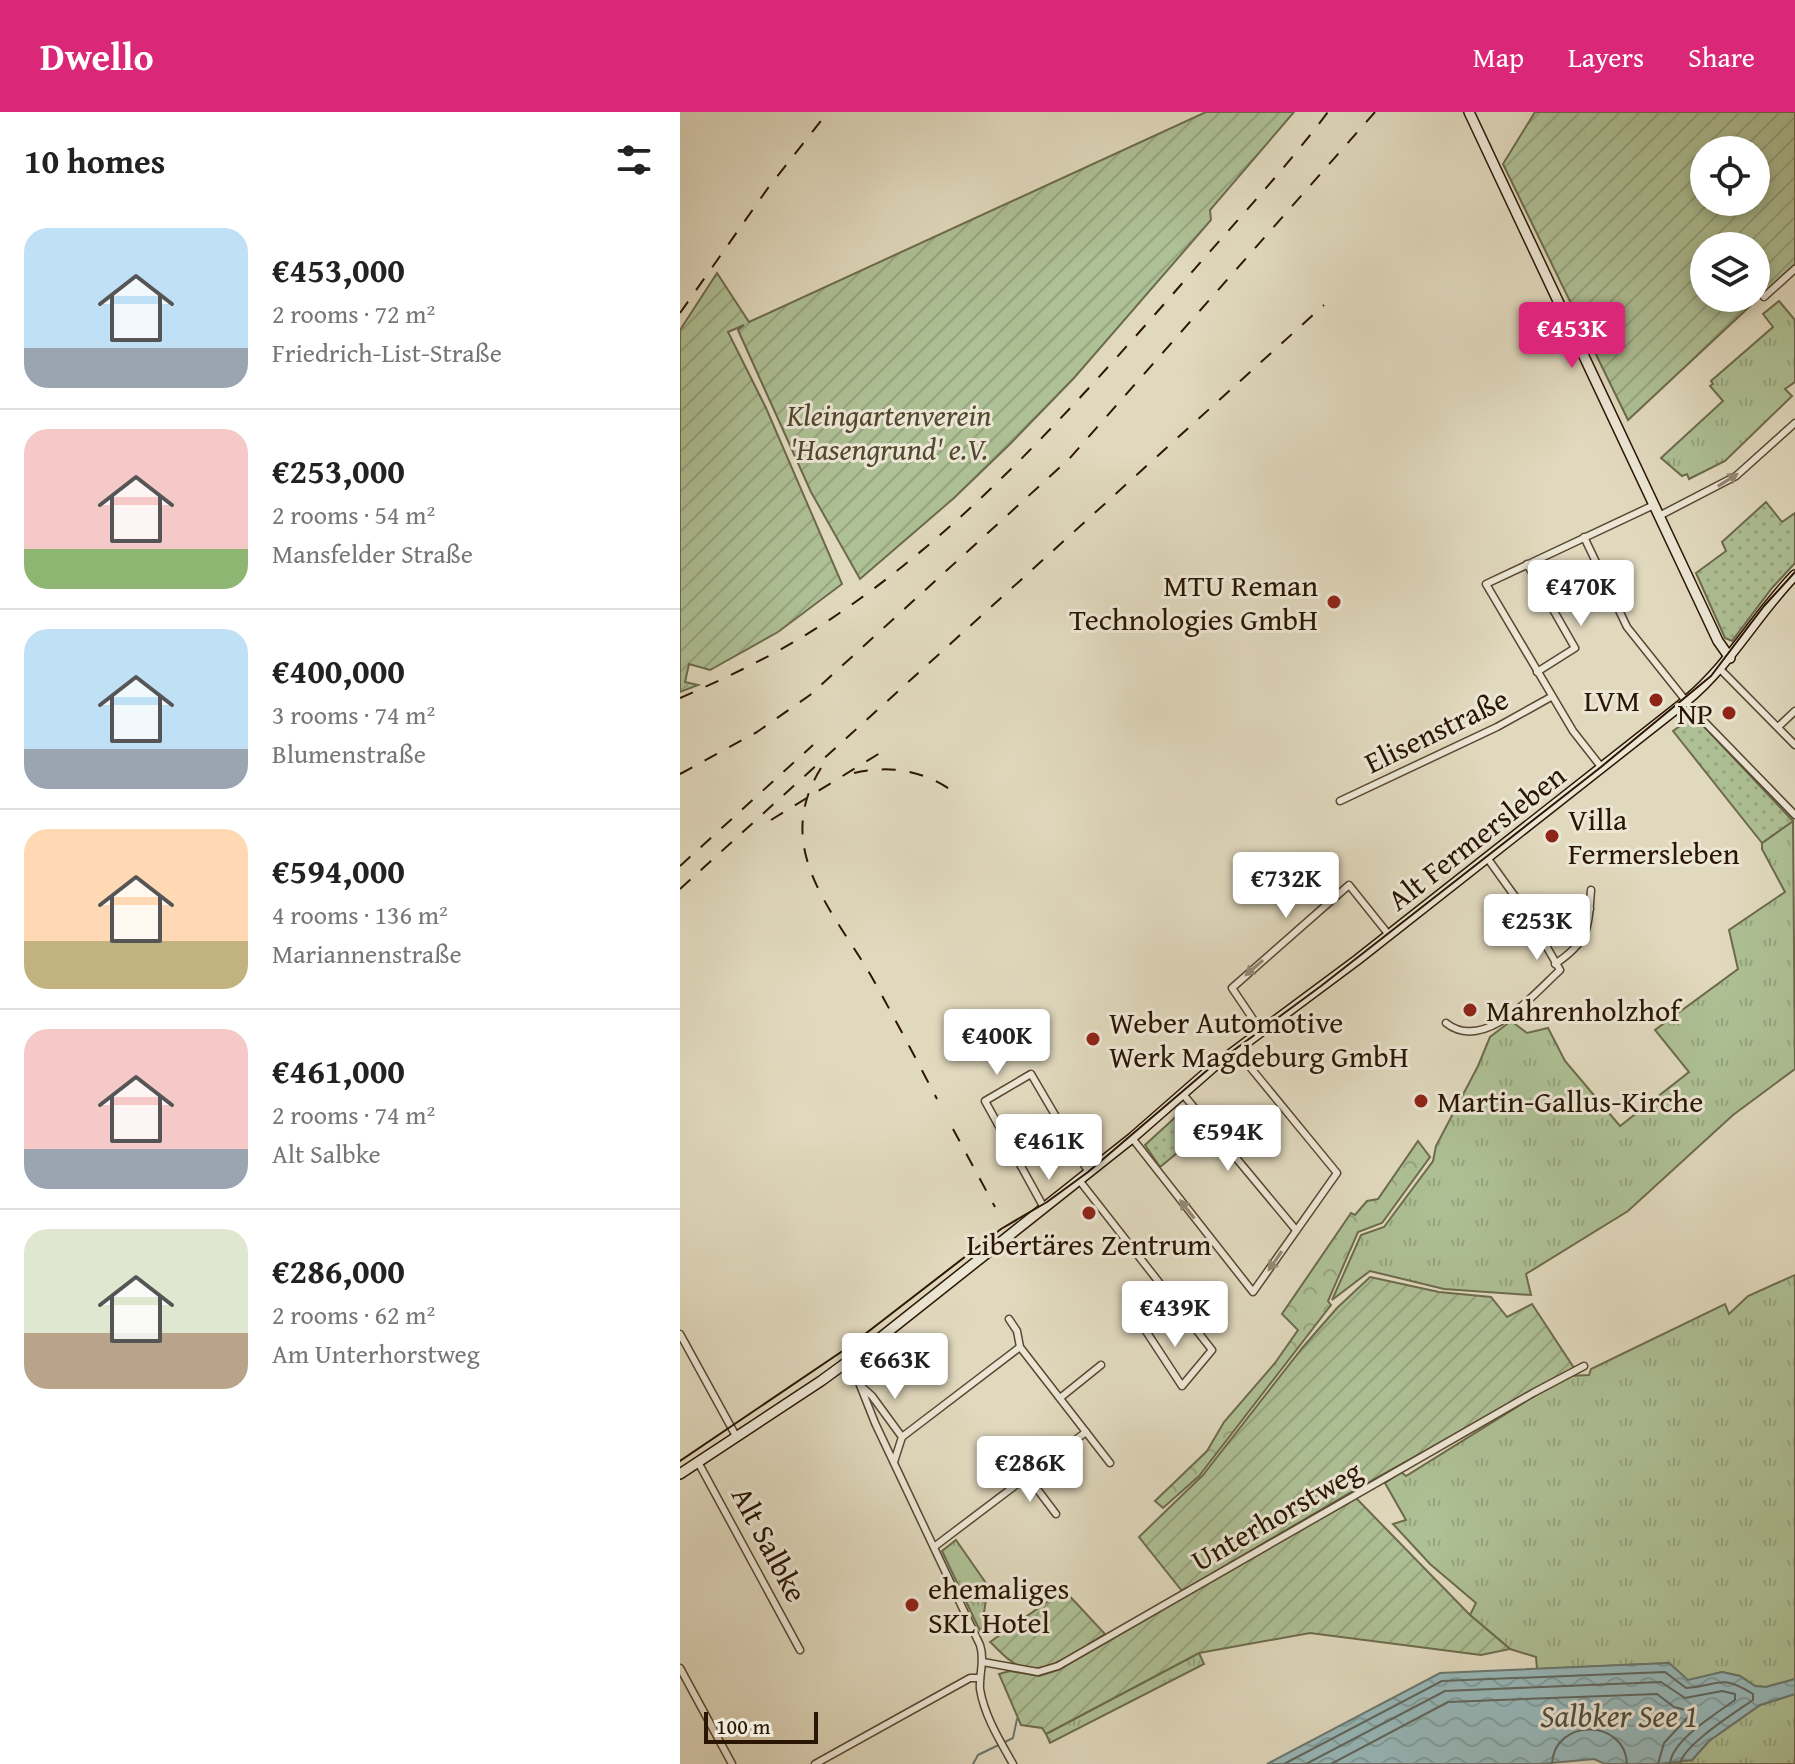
<!DOCTYPE html>
<html lang="en">
<head>
<meta charset="utf-8">
<style>
	:root { --surface:#fff; --page:#f6f6f6; --text:#222; --muted:#767676; --line:#e0e0e0; --accent:#db2777 }
	body { margin:0; font-family:"Gentium Book Plus",serif; background:var(--page); color:var(--text); height:100vh; display:flex; flex-direction:column; font-size:30px; white-space:nowrap }
	* { box-sizing:border-box; margin:0 }
	p { font-size:26px; color:var(--muted) }
	.icon { flex:none; width:44px; height:44px; fill:none; stroke:currentColor; stroke-width:2; stroke-linecap:round; stroke-linejoin:round }
	.map { position:relative; flex:1; overflow:hidden }
	.details { display:flex; flex-direction:column; background:var(--surface); width:680px }
	.details>* { flex:none }
	.controls { position:absolute; left:1010px; top:24px; display:grid; gap:16px }
	.controls a { display:grid; place-items:center; width:80px; height:80px; border-radius:50%; background:var(--surface); box-shadow:0 4px 12px #0003; font-size:40px }
	.scale { position:absolute; left:24px; bottom:20px; width:114px; box-sizing:border-box; padding-left:8px; border:4px solid #2a1602; border-top:0; font-size:22px; line-height:28px; white-space:nowrap; color:#2a1602; -webkit-text-stroke:6px #ece6d5; paint-order:stroke }
	.price { position:absolute; translate:-50% -68px; padding:0 18px; border-radius:8px; background:#fff; color:#222; font-size:26px; line-height:52px; filter:drop-shadow(0 2px 4px #0008) }
	.price::after { content:''; position:absolute; left:50%; top:48px; width:24px; height:18px; margin-left:-12px; background:inherit; clip-path:polygon(0 0,100% 0,50% 100%) }
	.price.current { background:var(--accent); color:#fff }
	ul { padding:0; list-style:none }
	li { display:flex; align-items:center; gap:24px; height:200px; padding:0 24px }
	li+li { border-top:2px solid var(--line) }
	li span { display:grid; place-items:center; flex:none; width:224px; height:160px; border-radius:24px; color:#555 }
	li>.icon { margin-inline-start:auto }
	span .icon { width:96px; height:96px; fill:#fffc; stroke-width:1 }
	li b { font-size:34px }
	h2 { display:flex; justify-content:space-between; align-items:center; height:96px; padding:0 24px; font-size:34px }
	header { display:flex; align-items:center; gap:48px; box-sizing:border-box; height:112px; padding:0 40px; background:var(--accent); color:#fff }
	header strong { font-size:38px }
	nav { display:flex; gap:44px; margin-inline-start:auto; font-size:28px }
	main { display:flex; flex:1; min-height:0 }
	.map>svg:first-child { display:block }
	.grass { fill:url(#grass-tufts); stroke:#6c6b4c; stroke-width:2 }
	.forest { fill:url(#forest-crowns); stroke:#6c6b4c; stroke-width:2 }
	.park { fill:url(#park-dots); stroke:#6c6b4c; stroke-width:2 }
	.garden { fill:url(#garden-furrows); stroke:#6c6b4c; stroke-width:2; fill-rule:evenodd }
	.water { fill:url(#water-waves); stroke:#6b7770; stroke-width:2 }
	.lines { fill:none; stroke-linecap:round; stroke-linejoin:round }
	.shore { stroke:#60675e; stroke-width:2 }
	.stream { stroke:#6b7770; stroke-width:2 }
	.street-casing { stroke:#584731; stroke-width:9 }
	.secondary-casing { stroke:#2a1602; stroke-width:12 }
	.street { stroke:#ece6d5; stroke-width:6 }
	.secondary { stroke:#ece6d5; stroke-width:9 }
	.tram { stroke:#2a1602; stroke-width:2 }
	.rail { stroke:#2a1602; stroke-width:2; stroke-dasharray:14 14; stroke-linecap:butt }
	.oneway { fill:#958876 }
	.poi-dot { fill:#8f2418; stroke:#ece6d5; stroke-width:3 }
	.labels { text-anchor:middle; dominant-baseline:central; stroke-width:6; stroke-linejoin:round; paint-order:stroke }
	.park-label { font-size:30px; font-style:italic; fill:#52492e; stroke:#ece6d5 }
	.poi-label { font-size:30px; fill:#2a1602; stroke:#ece6d5; text-anchor:start }
	.street-label { font-size:30px; fill:#2a1602; stroke:#ece6d5 }
	.water-label { font-size:32px; font-style:italic; fill:#504f42; stroke:#ece6d5 }
</style>
</head>
<body>
<header>
<strong>Dwello</strong>
<nav><a>Map</a><a>Layers</a><a>Share</a></nav>
</header>
<main>
<section class="details">
<h2>10 homes<svg class="icon" aria-label="filters" viewBox="0 0 24 24"><path d="M4 7h16M4 17h16"/><circle cx="9" cy="7" r="2"/><circle cx="15" cy="17" r="2"/></svg></h2>
<ul>
<li><span style="background:linear-gradient(#bfe0f5 75%,#9aa5b1 0)"><svg class="icon" aria-label="home" viewBox="0 0 24 24"><path d="M3 11l9-7 9 7M6 9v11h12V9"/></svg></span><div><b>€453,000</b><p>2 rooms · 72 m²</p><p>Friedrich-List-Straße</p></div></li>
<li><span style="background:linear-gradient(#f6c9c9 75%,#8fb573 0)"><svg class="icon" aria-label="home" viewBox="0 0 24 24"><path d="M3 11l9-7 9 7M6 9v11h12V9"/></svg></span><div><b>€253,000</b><p>2 rooms · 54 m²</p><p>Mansfelder Straße</p></div></li>
<li><span style="background:linear-gradient(#bfe0f5 75%,#9aa5b1 0)"><svg class="icon" aria-label="home" viewBox="0 0 24 24"><path d="M3 11l9-7 9 7M6 9v11h12V9"/></svg></span><div><b>€400,000</b><p>3 rooms · 74 m²</p><p>Blumenstraße</p></div></li>
<li><span style="background:linear-gradient(#ffd9b3 70%,#c2b280 0)"><svg class="icon" aria-label="home" viewBox="0 0 24 24"><path d="M3 11l9-7 9 7M6 9v11h12V9"/></svg></span><div><b>€594,000</b><p>4 rooms · 136 m²</p><p>Mariannenstraße</p></div></li>
<li><span style="background:linear-gradient(#f6c9c9 75%,#9aa5b1 0)"><svg class="icon" aria-label="home" viewBox="0 0 24 24"><path d="M3 11l9-7 9 7M6 9v11h12V9"/></svg></span><div><b>€461,000</b><p>2 rooms · 74 m²</p><p>Alt Salbke</p></div></li>
<li><span style="background:linear-gradient(#dfe7d0 65%,#b9a48a 0)"><svg class="icon" aria-label="home" viewBox="0 0 24 24"><path d="M3 11l9-7 9 7M6 9v11h12V9"/></svg></span><div><b>€286,000</b><p>2 rooms · 62 m²</p><p>Am Unterhorstweg</p></div></li>
</ul>
</section>
<div class="map">
<svg width="1115" height="1652" viewBox="0 0 1115 1652">
	<defs>
		<pattern id="grass-tufts" width="24" height="20" patternUnits="userSpaceOnUse" patternTransform="scale(2)"><rect width="24" height="20" fill="#aec095"/><path d="M3 7l-1-3M5 7V3M7 7l1-3M15 17l-1-3M17 17v-4M19 17l1-3" fill="none" stroke="#96a47f"/></pattern>
		<pattern id="forest-crowns" width="20" height="18" patternUnits="userSpaceOnUse" patternTransform="scale(2)"><rect width="20" height="18" fill="#aec095"/><path d="M2 6a3 3 0 1 1 6 0M12 15a3 3 0 1 1 6 0" fill="none" stroke="#96a47f"/></pattern>
		<pattern id="park-dots" width="8" height="8" patternUnits="userSpaceOnUse" patternTransform="scale(2)"><rect width="8" height="8" fill="#aec095"/><path d="M2 2h.1M6 6h.1" fill="none" stroke="#96a47f" stroke-width="1.8" stroke-linecap="round"/></pattern>
		<pattern id="garden-furrows" width="10" height="10" patternUnits="userSpaceOnUse" patternTransform="scale(2)"><rect width="10" height="10" fill="#aec095"/><path d="M-1 1l2-2M0 10L10 0M9 11l2-2" fill="none" stroke="#96a47f"/></pattern>
		<pattern id="water-waves" width="16" height="10" patternUnits="userSpaceOnUse" patternTransform="scale(2)"><rect width="16" height="10" fill="#97b8ba"/><path d="M0 5q4-4 8 0t8 0" fill="none" stroke="#829d9e"/></pattern>
	</defs>
	<rect width="100%" height="100%" fill="#e1d9be"/>
	<filter id="stains"><feTurbulence type="fractalNoise" baseFrequency=".0025" numOctaves="4"/><feColorMatrix values="0 0 0 0 .2 0 0 0 0 .09 0 0 0 0 .02 0 0 0 .5 -.17"/></filter>
	<radialGradient id="worn" r=".72"><stop offset=".6" stop-color="#630" stop-opacity="0"/><stop offset="1" stop-color="#630" stop-opacity=".3"/></radialGradient>
	<g class="grass">
		<path d="M1099 189 1115 208V270L1105 277 1112 284 1045 349 1009 367 1007 362 1002 364 981 346 1043 289 1030 274 1033 272 1031 269 1093 215 1083 202Z"/>
		<path d="M1113 709 1115 957 1053 1003 948 1099 846 1162 851 1183 764 1177 690 1159 652 1188 681 1123 704 1115 753 1049 756 1034 798 954 810 925 831 909 847 921 868 916 885 949 940 1014 1009 960 975 918 1058 857 1049 818 1105 780 1082 737V731Z"/>
		<path d="M1115 1163V1567L1086 1575 1075 1574 1060 1564 1042 1560 1008 1569 989 1551 857 1557 856 1545 830 1537 790 1503 796 1491 750 1452 713 1412 726 1408 705 1371 721 1360 726 1364 864 1278 890 1264 909 1263 911 1257 1045 1192 1049 1202 1068 1184Z"/>
		<path d="M276 1428 308 1474 301 1521 262 1439Z"/>
		<path d="M519 1541 524 1552 370 1631 366 1622Z"/>
		<path d="M1115 1582V1652H978L1012 1648 1029 1629 1080 1593Z"/>
	</g>
	<path class="forest" d="M738 1029 750 1045 702 1111 678 1120 648 1189 651 1193 519 1364 483 1396 475 1389 527 1339 544 1310 595 1251 618 1218 602 1202 671 1101 675 1103 687 1089 698 1087Z"/>
	<g class="park">
		<path d="M1086 390 1102 410 1115 401V451L1092 476 1052 529 1045 526 1016 461 1046 439 1042 430Z"/>
		<path d="M1014 604 1113 709 1082 731 993 619Z"/>
		<path d="M507 998 524 1019 480 1055 465 1033 500 1001 502 1003Z"/>
	</g>
	<g class="garden">
		<path d="M526 0H614L530 98 531 108 394 266 329 333 274 386 180 467 131 380 58 218 64 213 48 220 86 296 162 472 98 520 30 558 9 552 5 570 18 573 0 580V218L37 161 69 210Z"/>
		<path d="M855 0H1115V152L948 308 823 52ZM1024 38H1076V90H1024ZM1024 134H1076V186H1024Z"/>
		<path d="M690 1165 759 1180 811 1185 827 1205 852 1192 894 1256 671 1380 502 1479 459 1425 523 1363 623 1235 657 1196Z"/>
		<path d="M676 1386 790 1503 830 1537 801 1543 630 1521 519 1541 366 1622 362 1616 341 1613 319 1562 330 1559 359 1564 378 1558Z"/>
		<path d="M384 1478 425 1522C401 1536 363 1569 334 1551 325 1546 318 1537 310 1530Z"/>
	</g>
	<path class="water" d="M989 1551 1008 1568 1042 1560 1060 1564 1075 1574 1086 1575 1115 1567V1582L1080 1593 1029 1629 1012 1648 978 1652H925L914 1647 860 1652H587L760 1561Z"/>
	<g class="lines">
		<g class="shore">
			<path d="M604 1652 762 1569 985 1560 1006 1576C1040 1574 1039 1561 1073 1582V1588C1056 1600 1003 1633 1000 1652"/>
			<path d="M626 1652 765 1579 981 1570 1005 1586 1042 1579 1055 1582V1588C1036 1602 992 1628 990 1652"/>
			<path d="M651 1652 768 1590 977 1582 994 1595 1009 1599 1011 1602 984 1631 978 1652"/>
			<path d="M872 1652C874 1606 945 1606 947 1652"/>
		</g>
		<path class="stream" d="M293 1652 298 1643 333 1626 337 1607"/>
		<g class="street-casing">
			<g id="street">
				<path d="M1084 185 1115 157"/>
				<path d="M979 404 1056 364 1115 311"/>
				<path d="M904 425 947 515 1014 599 1115 703"/>
				<path d="M847 452 895 536 857 560"/>
				<path d="M1040 557 1115 633"/>
				<path d="M1098 615 1115 599"/>
				<path d="M922 656 893 619 806 472 974 393"/>
				<path d="M660 689 817 615 871 585"/>
				<path d="M849 804 871 797H910"/>
				<path d="M875 852C909 829 908 818 911 778"/>
				<path d="M766 911C804 941 853 883 880 858L849 804 808 747"/>
				<path d="M581 919 552 876 669 773 709 823"/>
				<path d="M502 981 616 1118"/>
				<path d="M452 1026 573 1180 657 1061 556 938"/>
				<path d="M399 1068 532 1238 502 1274 460 1210 491 1186"/>
				<path d="M363 1094 305 989 351 962 409 1061"/>
				<path d="M329 1207 337 1219 340 1235 430 1351"/>
				<path d="M0 1222 56 1324"/>
				<path d="M170 1248 195 1311 300 1533C305 1548 299 1562 300 1577 304 1603 320 1629 333 1652"/>
				<path d="M181 1274 192 1284 222 1325 214 1350"/>
				<path d="M380 1286 421 1253"/>
				<path d="M222 1325 340 1235"/>
				<path d="M18 1350 120 1538"/>
				<path d="M348 1365 376 1402"/>
				<path d="M254 1435 406 1320"/>
				<path d="M303 1550 358 1560 378 1554 853 1281 904 1254"/>
				<path d="M0 1556 52 1652"/>
				<path d="M135 1652 290 1566H300"/>
			</g>
		</g>
		<g class="secondary-casing">
			<g id="secondary">
				<path d="M789 0 1038 529 1050 546"/>
				<path d="M0 1362 141 1269 200 1226 452 1026 532 956 677 848 1006 589C1050 553 1076 503 1115 463"/>
			</g>
		</g>
		<use href="#street" class="street"/>
		<use href="#secondary" class="secondary"/>
		<path class="tram" d="M0 1349 167 1236 321 1117 367 1090 408 1060 531 955 641 874 921 655 1031 564 1084 494 1115 460"/>
		<g class="rail">
			<path d="M0 201 88 76 148 0"/>
			<path d="M0 586C48 565 95 543 140 514 277 426 392 297 499 175 549 117 602 61 648 0"/>
			<path d="M141 656C92 735 151 796 190 862 213 903 235 945 257 987"/>
			<path d="M174 661C209 653 242 658 271 678"/>
			<path d="M0 662 77 620 130 583 389 347 695 0"/>
			<path d="M91 708 200 641"/>
			<path d="M0 754 133 633"/>
			<path d="M0 777 644 193"/>
			<path d="M273 1017 315 1095"/>
		</g>
	</g>
	<defs><path id="oneway-solid" d="M-6-.8H1V-3.2L6.5 0L1 3.2V.8H-6Z" transform="scale(2)"/></defs>
	<g class="oneway">
		<use href="#oneway-solid" transform="translate(1048 368) rotate(-32)"/>
		<use href="#oneway-solid" transform="translate(574 856) rotate(139)"/>
		<use href="#oneway-solid" transform="translate(507 1097) rotate(-128)"/>
		<use href="#oneway-solid" transform="translate(595 1149) rotate(125)"/>
	</g>
	<g class="poi-dot">
		<circle cx="654" cy="490" r="8"/>
		<circle cx="976" cy="588" r="8"/>
		<circle cx="1049" cy="601" r="8"/>
		<circle cx="872" cy="724" r="8"/>
		<circle cx="790" cy="898" r="8"/>
		<circle cx="413" cy="927" r="8"/>
		<circle cx="741" cy="989" r="8"/>
		<circle cx="409" cy="1101" r="8"/>
		<circle cx="232" cy="1493" r="8"/>
	</g>
	<g class="labels">
		<g class="park-label">
			<text x="209" y="303">Kleingartenverein<tspan x="209" dy="34">'Hasengrund' e.V.</tspan></text>
		</g>
		<g class="poi-label">
			<text x="638" y="473" text-anchor="end">MTU Reman<tspan x="638" dy="34">Technologies GmbH</tspan></text>
			<text x="960" y="588" text-anchor="end">LVM</text>
			<text x="1033" y="601" text-anchor="end">NP</text>
			<text x="888" y="707">Villa<tspan x="888" dy="34">Fermersleben</tspan></text>
			<text x="806" y="898">Mahrenholzhof</text>
			<text x="429" y="910">Weber Automotive<tspan x="429" dy="34">Werk Magdeburg GmbH</tspan></text>
			<text x="757" y="989">Martin-Gallus-Kirche</text>
			<text x="409" y="1132" text-anchor="middle">Libertäres Zentrum</text>
			<text x="248" y="1476">ehemaliges<tspan x="248" dy="34">SKL Hotel</tspan></text>
		</g>
		<g class="street-label">
			<text transform="translate(756 618) rotate(-26)">Elisenstraße</text>
			<text transform="translate(796 725) rotate(-38)">Alt Fermersleben</text>
			<text transform="translate(596 1403) rotate(-30)">Unterhorstweg</text>
			<text transform="translate(90 1432) rotate(62)">Alt Salbke</text>
		</g>
		<g class="water-label">
			<text x="939" y="1603">Salbker See 1</text>
		</g>
	</g>
	<rect width="100%" height="100%" filter="url(#stains)"/>
	<rect width="100%" height="100%" fill="url(#worn)"/>
</svg>
<div class="controls">
<a><svg class="icon" aria-label="locate" viewBox="0 0 24 24"><circle cx="12" cy="12" r="6"/><path d="M12 2v4M12 18v4M2 12h4M18 12h4"/></svg></a>
<a><svg class="icon" aria-label="layers" viewBox="0 0 24 24"><path d="M12 4l9 5-9 5-9-5zM3 14l9 5 9-5"/></svg></a>
</div>
<div class="scale">100 m</div>
<b class="price current" style="left:892px;top:258px">€453K</b>
<b class="price" style="left:901px;top:516px">€470K</b>
<b class="price" style="left:606px;top:808px">€732K</b>
<b class="price" style="left:857px;top:850px">€253K</b>
<b class="price" style="left:317px;top:965px">€400K</b>
<b class="price" style="left:548px;top:1061px">€594K</b>
<b class="price" style="left:369px;top:1070px">€461K</b>
<b class="price" style="left:495px;top:1237px">€439K</b>
<b class="price" style="left:215px;top:1289px">€663K</b>
<b class="price" style="left:350px;top:1392px">€286K</b>
</div>
</main>
</body>
</html>
